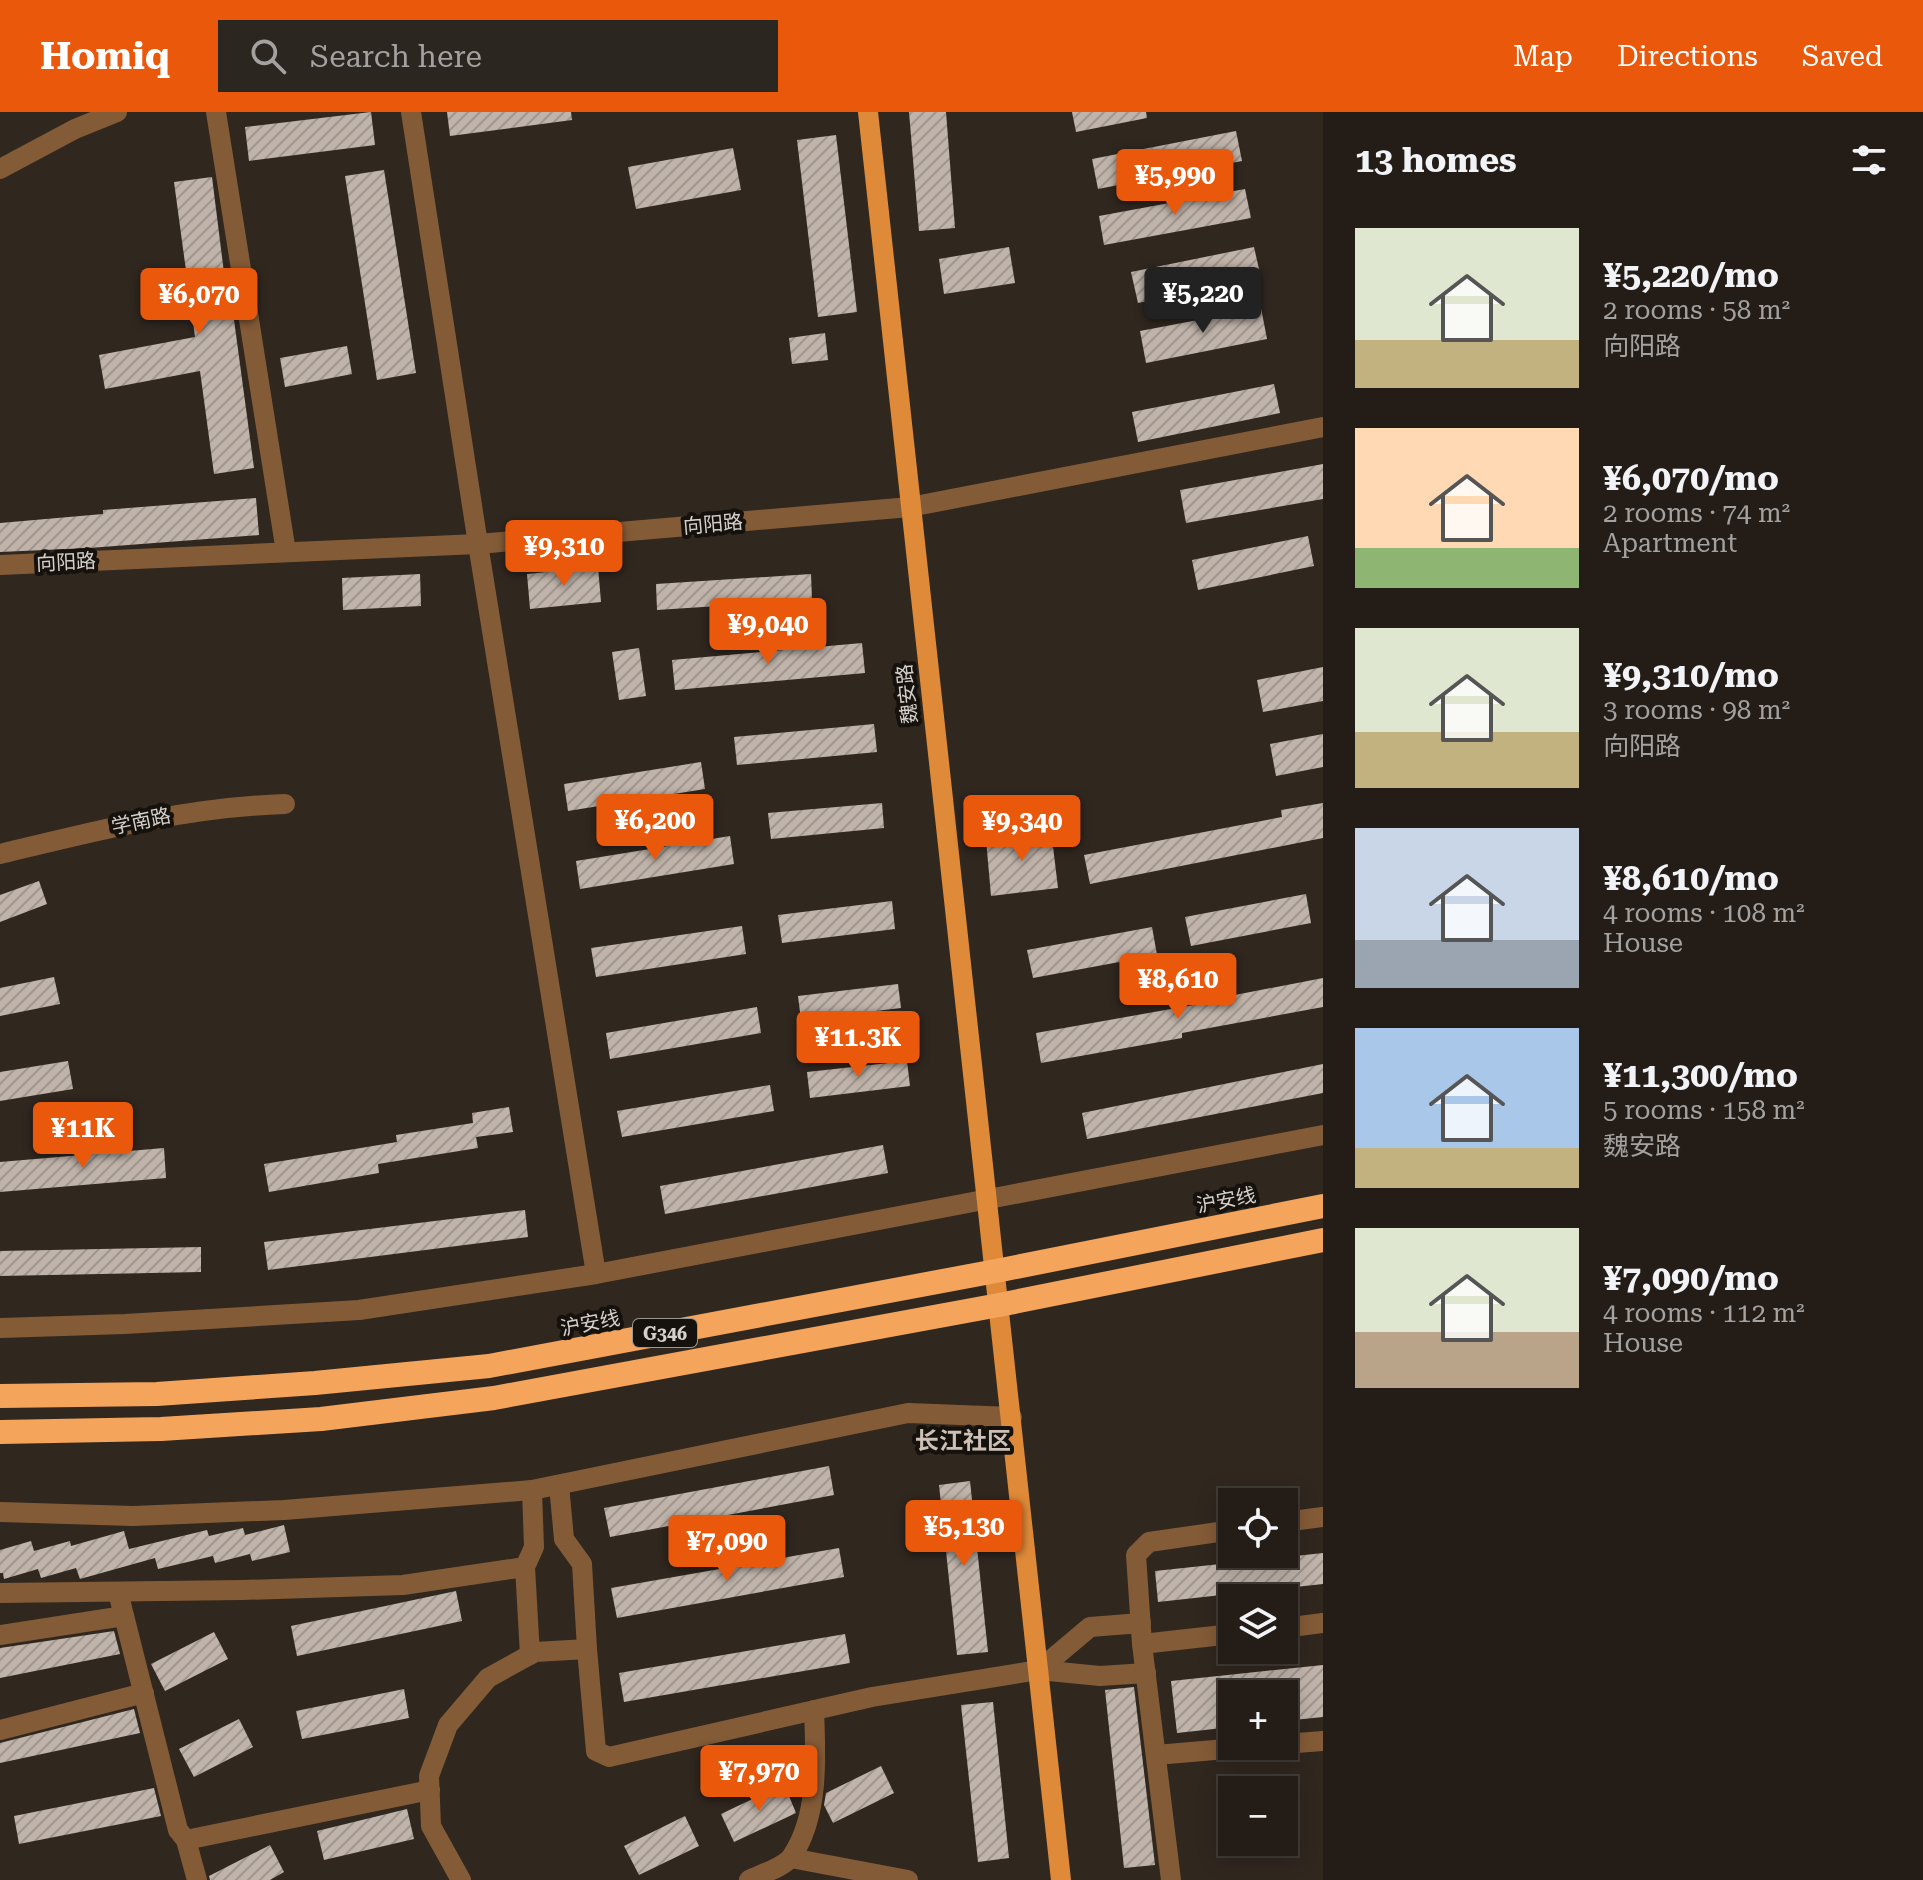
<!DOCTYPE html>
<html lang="en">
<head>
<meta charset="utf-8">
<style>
	:root { --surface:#241d17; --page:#2c2620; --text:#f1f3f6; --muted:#a3a2a1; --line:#413b36; --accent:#ea580c }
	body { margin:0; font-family:"Roboto Serif","Noto Sans SC",serif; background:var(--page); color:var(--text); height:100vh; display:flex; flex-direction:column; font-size:30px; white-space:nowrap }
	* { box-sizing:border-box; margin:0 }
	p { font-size:26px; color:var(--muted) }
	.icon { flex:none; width:44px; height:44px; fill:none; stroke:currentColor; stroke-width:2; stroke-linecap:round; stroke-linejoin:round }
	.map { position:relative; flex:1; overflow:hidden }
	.sheet { display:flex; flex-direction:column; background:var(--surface); width:600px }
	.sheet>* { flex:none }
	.fabs { position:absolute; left:1218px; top:1376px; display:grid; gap:16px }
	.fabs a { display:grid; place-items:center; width:80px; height:80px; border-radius:0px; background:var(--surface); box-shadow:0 4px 20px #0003,0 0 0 2px var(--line); font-size:40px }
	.price { position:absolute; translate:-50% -68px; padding:0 18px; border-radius:8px; background:var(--accent); color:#fff; font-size:26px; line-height:52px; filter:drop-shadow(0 2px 4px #0008) }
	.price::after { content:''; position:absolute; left:50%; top:48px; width:24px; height:18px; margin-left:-12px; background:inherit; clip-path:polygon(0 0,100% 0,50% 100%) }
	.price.current { background:#222; color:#fff }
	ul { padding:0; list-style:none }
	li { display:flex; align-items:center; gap:24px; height:200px; padding:0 32px }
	li span { display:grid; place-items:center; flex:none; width:224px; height:160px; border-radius:0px; color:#555 }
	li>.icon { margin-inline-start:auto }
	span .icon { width:96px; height:96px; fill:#fffc; stroke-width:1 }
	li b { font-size:34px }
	h2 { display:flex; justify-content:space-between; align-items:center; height:96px; padding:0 32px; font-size:34px }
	header { display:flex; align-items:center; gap:48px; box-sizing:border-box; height:112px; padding:0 40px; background:var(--accent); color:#fff }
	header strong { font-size:38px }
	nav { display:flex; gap:44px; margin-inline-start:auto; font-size:28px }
	.search { width:560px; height:72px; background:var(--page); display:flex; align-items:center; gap:20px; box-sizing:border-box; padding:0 28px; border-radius:0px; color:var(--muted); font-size:30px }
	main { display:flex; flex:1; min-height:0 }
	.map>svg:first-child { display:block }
	.building { fill:url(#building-hatch) }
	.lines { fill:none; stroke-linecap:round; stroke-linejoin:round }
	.minor { stroke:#845b37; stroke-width:20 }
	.major { stroke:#df8a38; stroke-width:20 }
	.highway { stroke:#f5a45b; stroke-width:24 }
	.labels { text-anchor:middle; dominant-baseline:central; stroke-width:8; stroke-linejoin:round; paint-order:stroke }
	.shield { fill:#15110d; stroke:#9c9792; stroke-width:2 }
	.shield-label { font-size:18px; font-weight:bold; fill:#d6d0cb }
	.street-label { font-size:20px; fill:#d6d0cb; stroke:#15110d }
	.quarter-label { font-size:24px; font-weight:bold; fill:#cdc0b6; stroke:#15110d }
</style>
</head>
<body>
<header>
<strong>Homiq</strong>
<div class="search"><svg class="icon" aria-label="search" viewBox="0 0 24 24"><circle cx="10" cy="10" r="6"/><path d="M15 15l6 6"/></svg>Search here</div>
<nav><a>Map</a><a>Directions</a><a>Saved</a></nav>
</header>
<main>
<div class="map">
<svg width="1323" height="1768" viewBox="0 0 1323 1768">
	<defs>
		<pattern id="building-hatch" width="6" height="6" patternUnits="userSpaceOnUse" patternTransform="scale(2)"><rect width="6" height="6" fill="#c0b4aa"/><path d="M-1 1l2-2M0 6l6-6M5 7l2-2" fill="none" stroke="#a0968f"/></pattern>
	</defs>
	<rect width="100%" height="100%" fill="#30271f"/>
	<g class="building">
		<path d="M371 0 375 33 249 49 245 15Z"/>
		<path d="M447 0H571L572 8 450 24Z"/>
		<path d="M909 0H946L955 116 919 119Z"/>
		<path d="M1072 0H1146L1147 6 1076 20Z"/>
		<path d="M1236 19 1242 49 1098 77 1092 47Z"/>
		<path d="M836 23 857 200 818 205 797 28Z"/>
		<path d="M733 36 741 78 636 97 628 55Z"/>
		<path d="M384 58 416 261 377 268 345 64Z"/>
		<path d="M212 65 228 193H232L254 356 214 362 200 259 105 277 99 243 195 225 174 70Z"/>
		<path d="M1245 77 1251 106 1104 133 1099 104Z"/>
		<path d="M1009 135 1015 171 944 182 939 147Z"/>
		<path d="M1254 135 1261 166 1138 191 1131 160Z"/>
		<path d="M1261 196 1267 227 1146 251 1140 219Z"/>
		<path d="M825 221 828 248 792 252 789 226Z"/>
		<path d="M347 234 352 262 285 275 280 246Z"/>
		<path d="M1274 272 1280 301 1138 330 1132 300Z"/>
		<path d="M1323 352V387L1186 411 1180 378Z"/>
		<path d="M256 386 259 423 89 436 0 440V411L103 402V398Z"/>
		<path d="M1308 424 1314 454 1198 478 1192 448Z"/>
		<path d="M598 455 601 490 530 497 527 462Z"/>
		<path d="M420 462 421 494 343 498 342 466Z"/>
		<path d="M811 462 812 488 657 498 656 472Z"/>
		<path d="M862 531 865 561 675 578 672 548Z"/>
		<path d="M639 536 646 584 619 588 612 540Z"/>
		<path d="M1323 555V589L1263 600 1257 568Z"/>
		<path d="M874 612 877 640 737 653 734 625Z"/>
		<path d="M1323 622V655L1276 664 1270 632Z"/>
		<path d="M701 650 705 677 568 699 564 672Z"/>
		<path d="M882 691 884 716 771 727 768 701Z"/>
		<path d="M1323 691V726L1090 772 1084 743 1282 705 1281 698Z"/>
		<path d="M1051 718 1058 776 991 784 986 727Z"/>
		<path d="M730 724 734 752 580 777 576 749Z"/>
		<path d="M39 769 47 792 0 810V783Z"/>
		<path d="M1306 782 1311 811 1191 834 1185 805Z"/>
		<path d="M892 789 895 817 782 831 778 803Z"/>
		<path d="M742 814 746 842 596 865 591 836Z"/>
		<path d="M1152 815 1157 843 1033 866 1027 838Z"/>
		<path d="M54 865 60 892 0 904V876Z"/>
		<path d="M1323 866V895L1182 921V926L1041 951 1036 921 1199 892V890Z"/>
		<path d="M898 872 901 896 801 908 798 884Z"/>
		<path d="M757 895 761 921 610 947 606 921Z"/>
		<path d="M68 949 73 977 0 989V960Z"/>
		<path d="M907 949 910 974 810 986 807 960Z"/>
		<path d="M1323 952V981L1087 1027 1082 1001Z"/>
		<path d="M770 973 774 999 622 1025 617 999Z"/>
		<path d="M509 995 513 1020 476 1025 478 1036 378 1052 379 1061 269 1080 264 1052 397 1030 396 1023 473 1011 472 1001Z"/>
		<path d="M883 1033 888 1061 665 1102 660 1074Z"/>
		<path d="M164 1036 166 1066 0 1080V1050Z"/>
		<path d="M525 1098 528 1125 268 1158 264 1130Z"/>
		<path d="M201 1135V1160L0 1164V1139Z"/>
		<path d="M829 1354 834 1383 610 1425 604 1396Z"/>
		<path d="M970 1369 988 1540 957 1543 939 1373Z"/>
		<path d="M284 1413 290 1440 252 1449 250 1442 215 1451 213 1444 158 1457 155 1446 80 1467 76 1456 41 1466 38 1457 4 1467 3 1461H0V1438L31 1429 34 1439 70 1429 71 1434 124 1419 129 1437 207 1418 209 1424 243 1416 245 1423Z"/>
		<path d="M839 1436 844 1465 617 1506 611 1476Z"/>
		<path d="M1323 1441V1472L1158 1490 1155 1459Z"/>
		<path d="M456 1479 462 1509 297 1544 291 1514Z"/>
		<path d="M114 1519 120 1542 0 1566V1536Z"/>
		<path d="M214 1520 228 1547 165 1579 151 1552Z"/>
		<path d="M845 1522 850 1551 624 1590 619 1561Z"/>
		<path d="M1323 1553V1605L1284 1609V1582H1232V1615L1177 1621 1171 1569Z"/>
		<path d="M1134 1575 1155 1753 1124 1756 1105 1578Z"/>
		<path d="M404 1577 409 1606 302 1627 296 1599Z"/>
		<path d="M993 1590 1009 1746 978 1750 961 1593Z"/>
		<path d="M134 1597 140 1621 0 1651V1631Z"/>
		<path d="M239 1607 253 1635 194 1665 179 1637Z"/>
		<path d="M881 1654 894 1681 833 1711 824 1693 826 1681Z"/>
		<path d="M784 1672 796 1701 734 1730 721 1702Z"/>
		<path d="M154 1676 161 1704 19 1732 14 1704Z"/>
		<path d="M407 1697 414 1727 324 1748 317 1719Z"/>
		<path d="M685 1704 699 1734 639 1763 624 1734Z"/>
		<path d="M270 1733 284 1760 270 1768H210L209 1764Z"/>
	</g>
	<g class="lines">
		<g class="minor">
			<path d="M216 0 286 440"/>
			<path d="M411 0 478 432 596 1162"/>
			<path d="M0 57 75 17 117 0"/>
			<path d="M0 453 478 432 910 395 1323 315"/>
			<path d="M0 742C95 719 187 695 285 692"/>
			<path d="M0 1216 125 1212 359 1198 596 1162 1323 1023"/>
			<path d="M559 1373 564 1427 582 1452 587 1537"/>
			<path d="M0 1400 133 1404 284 1398 532 1378 908 1301 1012 1305"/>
			<path d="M1284 1410 1323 1405"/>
			<path d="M118 1480 178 1718 186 1728 197 1768"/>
			<path d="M0 1481 243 1478 403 1473 525 1455"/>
			<path d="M1284 1516 1323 1511"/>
			<path d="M0 1523 124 1504"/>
			<path d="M1142 1532 1232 1522"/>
			<path d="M530 1543 525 1455 534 1435 532 1378"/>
			<path d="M1039 1558 1090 1515 1141 1511"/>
			<path d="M0 1618 144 1581"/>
			<path d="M1284 1632 1323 1629"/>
			<path d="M1156 1643 1261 1634"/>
			<path d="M186 1728 430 1678"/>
			<path d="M791 1746 908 1768"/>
			<path d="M461 1768 431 1714 429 1664 448 1613 488 1566 535 1540 587 1537 596 1639 609 1645 872 1585 1039 1558 1100 1564 1146 1561"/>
			<path d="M749 1768C761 1762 785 1755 792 1744 819 1704 816 1644 814 1598"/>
			<path d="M1171 1768 1142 1532 1136 1443 1149 1430 1232 1418"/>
		</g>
		<path class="major" d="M868 0 1061 1768"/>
		<g class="highway">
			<path d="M0 1284 157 1282 315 1271 489 1254 996 1159 1323 1094"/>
			<path d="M0 1320 161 1317 321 1307 494 1286 999 1193 1323 1128"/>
		</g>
	</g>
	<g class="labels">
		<rect class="shield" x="633" y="1207" width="64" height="28" rx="6"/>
		<g class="shield-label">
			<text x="665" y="1221">G346</text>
		</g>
		<g class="street-label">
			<text transform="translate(713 412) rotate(-5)">向阳路</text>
			<text transform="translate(66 450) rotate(-3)">向阳路</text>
			<text transform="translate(907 582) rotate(-96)">魏安路</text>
			<text transform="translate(141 709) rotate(-12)">学南路</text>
			<text transform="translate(1226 1088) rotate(-11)">沪安线</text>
			<text transform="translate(590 1211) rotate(-11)">沪安线</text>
		</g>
		<g class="quarter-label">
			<text x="963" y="1329">长江社区</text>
		</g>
	</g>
</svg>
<div class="fabs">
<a><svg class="icon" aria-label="locate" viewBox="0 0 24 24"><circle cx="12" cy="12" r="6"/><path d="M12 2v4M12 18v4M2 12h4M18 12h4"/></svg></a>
<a><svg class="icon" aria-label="layers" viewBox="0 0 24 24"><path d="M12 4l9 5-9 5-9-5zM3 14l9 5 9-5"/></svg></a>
<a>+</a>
<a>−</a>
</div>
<b class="price" style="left:1175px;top:105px">¥5,990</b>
<b class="price current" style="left:1203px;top:223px">¥5,220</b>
<b class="price" style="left:199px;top:224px">¥6,070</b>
<b class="price" style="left:564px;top:476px">¥9,310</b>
<b class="price" style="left:768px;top:554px">¥9,040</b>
<b class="price" style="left:655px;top:750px">¥6,200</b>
<b class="price" style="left:1022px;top:751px">¥9,340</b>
<b class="price" style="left:1178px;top:909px">¥8,610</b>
<b class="price" style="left:858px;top:967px">¥11.3K</b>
<b class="price" style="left:83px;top:1058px">¥11K</b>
<b class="price" style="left:964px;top:1456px">¥5,130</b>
<b class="price" style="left:727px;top:1471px">¥7,090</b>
<b class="price" style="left:759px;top:1701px">¥7,970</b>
</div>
<section class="sheet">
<h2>13 homes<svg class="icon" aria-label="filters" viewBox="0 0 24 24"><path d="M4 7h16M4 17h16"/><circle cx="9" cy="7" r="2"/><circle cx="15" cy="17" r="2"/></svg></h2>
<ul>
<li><span style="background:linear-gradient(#dfe7d0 70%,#c2b280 0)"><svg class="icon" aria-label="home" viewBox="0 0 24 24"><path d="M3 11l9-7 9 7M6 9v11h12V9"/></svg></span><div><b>¥5,220/mo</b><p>2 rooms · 58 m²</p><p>向阳路</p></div></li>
<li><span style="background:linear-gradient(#ffd9b3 75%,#8fb573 0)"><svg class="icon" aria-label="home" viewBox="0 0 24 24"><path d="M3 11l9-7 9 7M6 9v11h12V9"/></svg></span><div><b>¥6,070/mo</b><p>2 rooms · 74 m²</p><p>Apartment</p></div></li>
<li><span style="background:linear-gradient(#dfe7d0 65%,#c2b280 0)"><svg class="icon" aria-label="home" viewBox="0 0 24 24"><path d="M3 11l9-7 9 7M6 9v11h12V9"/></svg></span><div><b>¥9,310/mo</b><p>3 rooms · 98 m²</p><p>向阳路</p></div></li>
<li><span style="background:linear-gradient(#c9d6e8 70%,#9aa5b1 0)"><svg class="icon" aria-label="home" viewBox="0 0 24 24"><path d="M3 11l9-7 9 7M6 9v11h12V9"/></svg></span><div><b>¥8,610/mo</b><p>4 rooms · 108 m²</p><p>House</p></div></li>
<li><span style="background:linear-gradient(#a9c7e8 75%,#c2b280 0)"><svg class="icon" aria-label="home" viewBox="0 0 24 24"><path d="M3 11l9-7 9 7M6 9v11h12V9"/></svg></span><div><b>¥11,300/mo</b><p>5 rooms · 158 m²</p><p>魏安路</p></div></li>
<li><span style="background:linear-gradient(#dfe7d0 65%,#b9a48a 0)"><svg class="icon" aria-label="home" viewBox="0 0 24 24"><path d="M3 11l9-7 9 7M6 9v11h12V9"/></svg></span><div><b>¥7,090/mo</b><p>4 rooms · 112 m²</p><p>House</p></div></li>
</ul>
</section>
</main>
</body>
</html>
